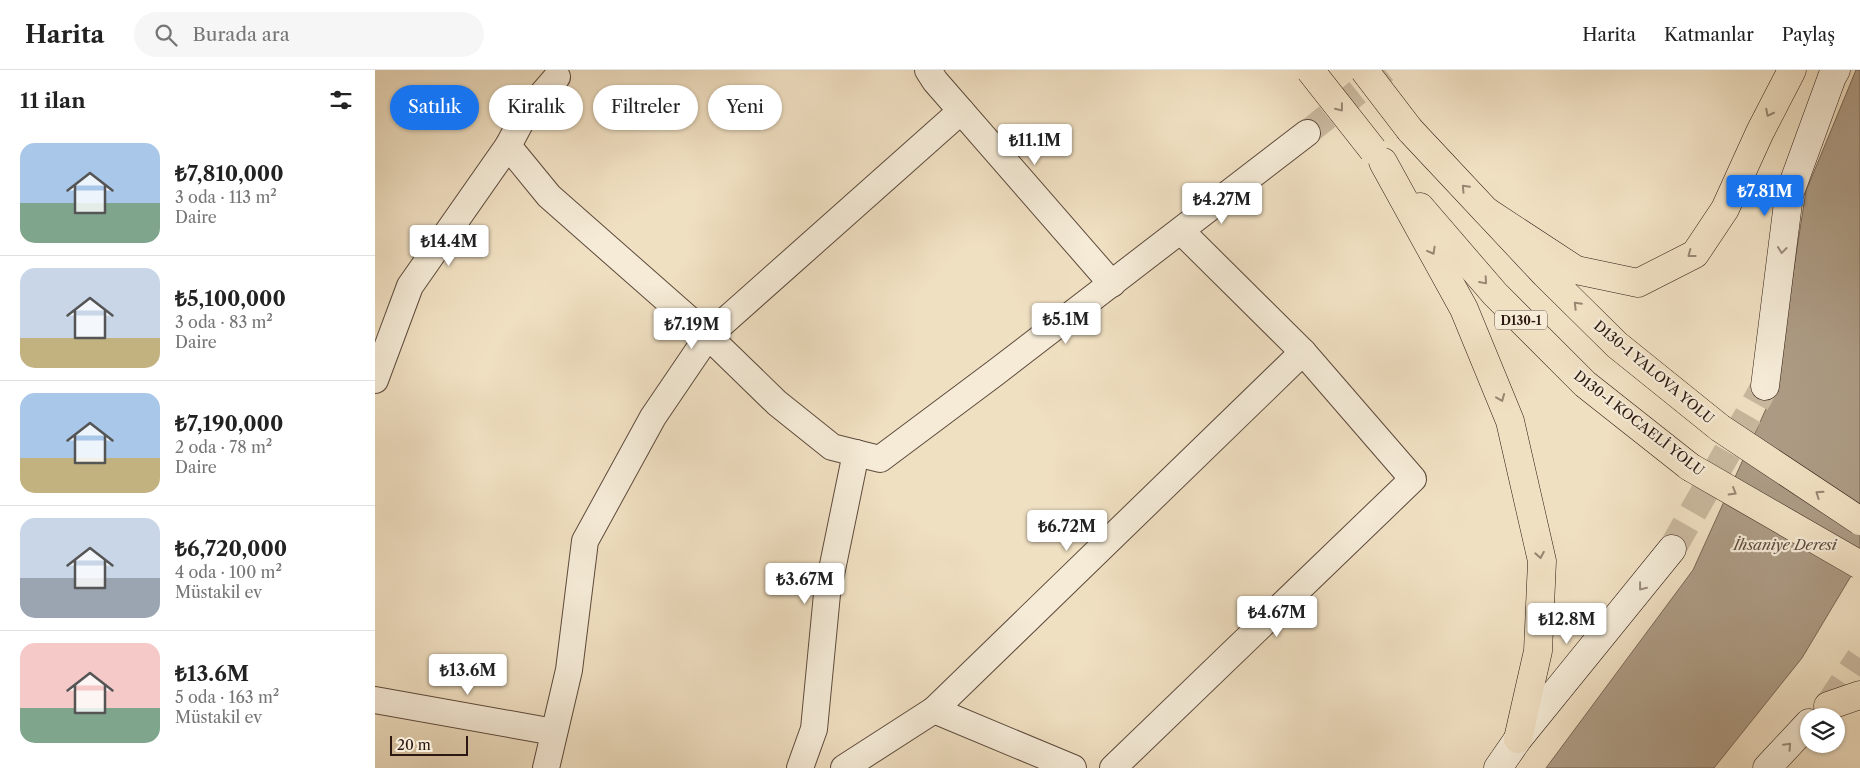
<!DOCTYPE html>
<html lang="tr">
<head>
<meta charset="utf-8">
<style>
	:root { --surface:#fff; --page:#f6f6f6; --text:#222; --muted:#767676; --line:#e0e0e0; --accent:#1a73e8 }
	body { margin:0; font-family:"Libre Caslon Text",serif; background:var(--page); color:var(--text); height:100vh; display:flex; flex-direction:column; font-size:19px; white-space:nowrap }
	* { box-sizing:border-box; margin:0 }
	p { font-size:16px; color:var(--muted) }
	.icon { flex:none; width:28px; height:28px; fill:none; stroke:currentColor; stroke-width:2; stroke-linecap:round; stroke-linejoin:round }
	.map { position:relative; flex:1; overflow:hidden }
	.panel { display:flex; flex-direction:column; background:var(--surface); width:375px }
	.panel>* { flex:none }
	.hud { position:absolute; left:15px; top:15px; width:475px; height:45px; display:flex; gap:10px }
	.buttons { position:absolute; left:1425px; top:638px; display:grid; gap:10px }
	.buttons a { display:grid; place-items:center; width:45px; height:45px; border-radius:50%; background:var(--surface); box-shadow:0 1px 4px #0004; font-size:25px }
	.scale { position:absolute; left:15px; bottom:12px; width:78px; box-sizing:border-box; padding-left:5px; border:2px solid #2c1810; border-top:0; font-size:14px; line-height:18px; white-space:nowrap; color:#2c1810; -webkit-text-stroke:4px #f5ebd7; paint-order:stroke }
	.price { position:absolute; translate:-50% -42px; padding:0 11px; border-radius:5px; background:#fff; color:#222; font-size:16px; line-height:32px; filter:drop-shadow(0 1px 2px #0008) }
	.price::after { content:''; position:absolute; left:50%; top:30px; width:15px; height:11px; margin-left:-8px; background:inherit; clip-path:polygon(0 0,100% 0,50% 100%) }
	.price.on { background:var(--accent); color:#fff }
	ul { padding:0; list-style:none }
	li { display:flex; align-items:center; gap:15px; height:125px; padding:0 20px }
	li+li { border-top:1px solid var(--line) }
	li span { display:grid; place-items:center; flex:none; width:140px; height:100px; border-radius:15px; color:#555 }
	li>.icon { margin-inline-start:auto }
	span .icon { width:60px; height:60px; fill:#fffc; stroke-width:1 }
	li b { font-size:21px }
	h2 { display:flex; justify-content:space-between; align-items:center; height:60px; padding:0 20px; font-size:21px }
	.pill { padding:0 18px; border-radius:22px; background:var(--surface); box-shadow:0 1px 4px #0004; font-size:18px; line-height:45px }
	.pill.on { background:var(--accent); color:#fff }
	header { display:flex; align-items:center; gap:30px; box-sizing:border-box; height:70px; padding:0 25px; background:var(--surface); border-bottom:1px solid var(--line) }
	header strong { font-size:24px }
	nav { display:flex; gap:28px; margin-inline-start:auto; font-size:18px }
	.search { width:350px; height:45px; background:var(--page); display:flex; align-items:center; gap:12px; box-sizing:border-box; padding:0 18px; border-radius:28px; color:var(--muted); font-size:19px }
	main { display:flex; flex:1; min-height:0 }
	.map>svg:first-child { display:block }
	.water { fill:#ad9c85; stroke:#796756 }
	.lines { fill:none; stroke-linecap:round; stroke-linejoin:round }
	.minor-tunnel { stroke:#c9b89e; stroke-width:26; stroke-dasharray:26 13; stroke-linecap:butt }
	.secondary-tunnel { stroke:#c9b89e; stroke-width:28; stroke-dasharray:28 14; stroke-linecap:butt }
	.minor-casing { stroke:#5d4a3c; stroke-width:28 }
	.secondary-casing { stroke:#2c1810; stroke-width:29 }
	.trunk-casing { stroke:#2c1810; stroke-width:29 }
	.minor { stroke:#f5ebd7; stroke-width:26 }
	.secondary { stroke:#f5ebd7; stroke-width:28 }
	.trunk { stroke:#f0e0c2; stroke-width:28 }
	.trunk-bridge-casing { stroke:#2c1810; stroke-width:29; stroke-linecap:butt }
	.trunk-bridge { stroke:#f0e0c2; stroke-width:28 }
	.oneway { stroke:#988672 }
	.oneway2 { stroke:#9b8c7d }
	.labels { text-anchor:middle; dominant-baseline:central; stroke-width:4.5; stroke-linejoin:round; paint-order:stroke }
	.shield { fill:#f5ebd7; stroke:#68574c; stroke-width:1 }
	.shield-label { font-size:12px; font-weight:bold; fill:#2c1810 }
	.street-label { font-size:14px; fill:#2c1810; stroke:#f5ebd7 }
	.water-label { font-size:15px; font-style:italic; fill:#604d3f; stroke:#f5ebd7 }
</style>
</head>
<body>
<header>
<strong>Harita</strong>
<div class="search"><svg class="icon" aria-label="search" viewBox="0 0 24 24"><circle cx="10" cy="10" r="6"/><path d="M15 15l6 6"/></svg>Burada ara</div>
<nav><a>Harita</a><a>Katmanlar</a><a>Paylaş</a></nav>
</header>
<main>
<section class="panel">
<h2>11 ilan<svg class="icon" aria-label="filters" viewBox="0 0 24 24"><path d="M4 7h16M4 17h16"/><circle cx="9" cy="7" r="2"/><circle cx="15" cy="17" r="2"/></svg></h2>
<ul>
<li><span style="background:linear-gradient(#a9c7e8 60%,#7fa58c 0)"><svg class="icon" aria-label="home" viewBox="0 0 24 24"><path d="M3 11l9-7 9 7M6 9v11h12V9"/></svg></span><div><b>₺7,810,000</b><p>3 oda · 113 m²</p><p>Daire</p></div></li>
<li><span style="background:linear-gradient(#c9d6e8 70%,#c2b280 0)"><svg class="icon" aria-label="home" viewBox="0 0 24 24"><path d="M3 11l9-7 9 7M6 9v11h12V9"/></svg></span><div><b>₺5,100,000</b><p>3 oda · 83 m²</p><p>Daire</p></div></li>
<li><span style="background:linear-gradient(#a9c7e8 65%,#c2b280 0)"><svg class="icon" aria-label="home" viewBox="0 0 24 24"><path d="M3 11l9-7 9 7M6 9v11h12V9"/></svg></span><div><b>₺7,190,000</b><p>2 oda · 78 m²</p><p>Daire</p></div></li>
<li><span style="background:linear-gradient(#c9d6e8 60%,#9aa5b1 0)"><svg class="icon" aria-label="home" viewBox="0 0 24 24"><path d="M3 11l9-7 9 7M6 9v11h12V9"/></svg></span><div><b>₺6,720,000</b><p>4 oda · 100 m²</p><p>Müstakil ev</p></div></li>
<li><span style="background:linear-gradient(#f6c9c9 65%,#7fa58c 0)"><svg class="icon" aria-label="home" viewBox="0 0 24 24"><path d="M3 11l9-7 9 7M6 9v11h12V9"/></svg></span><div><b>₺13.6M</b><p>5 oda · 163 m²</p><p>Müstakil ev</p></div></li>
</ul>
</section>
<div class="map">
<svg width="1485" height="698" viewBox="0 0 1485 698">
	<rect width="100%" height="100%" fill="#f0e0c2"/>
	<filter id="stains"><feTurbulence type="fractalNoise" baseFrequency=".004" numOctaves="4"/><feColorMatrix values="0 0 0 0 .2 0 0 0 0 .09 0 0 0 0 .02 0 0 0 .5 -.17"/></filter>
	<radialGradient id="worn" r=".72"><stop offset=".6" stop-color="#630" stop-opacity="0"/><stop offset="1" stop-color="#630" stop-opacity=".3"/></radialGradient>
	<path class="water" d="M1481 0H1485V491L1427 588 1339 698H1171L1318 500 1400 319 1431 121Z"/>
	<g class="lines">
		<path class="minor-tunnel" d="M932 63 1010 0"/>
		<g class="secondary-tunnel">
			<path d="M1297 479 1390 316"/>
			<path d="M1453 636 1485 588"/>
		</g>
		<g class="minor-casing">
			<g id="minor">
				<path d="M553 0 560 11 737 214"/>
				<path d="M182 7 150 44 133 76 174 126 333 266 402 333 457 377 505 389 620 303 932 63"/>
				<path d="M0 310 35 216 133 76"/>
				<path d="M0 630 179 662"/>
				<path d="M559 640 698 698"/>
				<path d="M171 698 194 600 210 471 278 347 333 266 586 41"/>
				<path d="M425 698 439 659 452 524 481 383"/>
				<path d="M469 698 559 640 928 282"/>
				<path d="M738 698 1038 409 928 282 806 161"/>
			</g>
		</g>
		<g class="secondary-casing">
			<g id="secondary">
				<path d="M1390 316 1414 125 1457 7 1461 0"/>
				<path d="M1123 698 1143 669 1297 479"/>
				<path d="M1392 698 1434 653"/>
			</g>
		</g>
		<g class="trunk-casing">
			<g id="trunk">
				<path d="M1035 60 1170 204 1242 275 1345 358"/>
				<path d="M1008 92 1089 239 1135 351 1167 491 1163 581 1143 669"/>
				<path d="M1045 137 1120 224 1210 314 1315 397"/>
				<path d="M1111 141 1201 200 1263 213 1320 184 1350 139 1385 62 1417 0"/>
				<path d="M1453 636 1485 625"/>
			</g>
		</g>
		<use href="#minor" class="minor"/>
		<use href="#secondary" class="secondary"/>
		<use href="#trunk" class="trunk"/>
		<g class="trunk-bridge-casing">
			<g id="trunk-bridge">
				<path d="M935 0 998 80"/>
				<path d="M989 0 1035 60"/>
				<path d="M1345 358 1485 451"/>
				<path d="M1315 397 1485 495"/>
			</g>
		</g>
		<use href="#trunk-bridge" class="trunk-bridge"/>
	</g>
	<defs><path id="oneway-chevron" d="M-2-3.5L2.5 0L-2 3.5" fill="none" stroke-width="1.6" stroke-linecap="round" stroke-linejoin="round" transform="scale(1.25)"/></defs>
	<g class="oneway">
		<use href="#oneway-chevron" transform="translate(965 38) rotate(52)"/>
		<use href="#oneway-chevron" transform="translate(1394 43) rotate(117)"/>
		<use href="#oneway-chevron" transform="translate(1090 118) rotate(-133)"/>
		<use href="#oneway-chevron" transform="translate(1057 181) rotate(61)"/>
		<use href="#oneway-chevron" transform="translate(1316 184) rotate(143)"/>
		<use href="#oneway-chevron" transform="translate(1109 211) rotate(49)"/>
		<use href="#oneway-chevron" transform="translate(1202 235) rotate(-135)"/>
		<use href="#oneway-chevron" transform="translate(1126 328) rotate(68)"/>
		<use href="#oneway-chevron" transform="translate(1358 422) rotate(30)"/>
		<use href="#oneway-chevron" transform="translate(1444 424) rotate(-146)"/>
		<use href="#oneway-chevron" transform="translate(1165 485) rotate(80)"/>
	</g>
	<g class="oneway2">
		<use href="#oneway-chevron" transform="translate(1407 180) rotate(97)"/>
		<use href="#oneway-chevron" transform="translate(1267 517) rotate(128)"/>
		<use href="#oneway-chevron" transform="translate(1413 676) rotate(-47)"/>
	</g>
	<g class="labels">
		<rect class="shield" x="1120" y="240.5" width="52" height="19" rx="4"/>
		<g class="shield-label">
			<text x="1146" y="250">D130-1</text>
		</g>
		<g class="street-label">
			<text transform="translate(1279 302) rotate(40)">D130-1 YALOVA YOLU</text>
			<text transform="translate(1264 353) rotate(38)">D130-1 KOCAELİ YOLU</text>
		</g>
		<g class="water-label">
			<text x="1410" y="474">İhsaniye Deresi</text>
		</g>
	</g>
	<rect width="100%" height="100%" filter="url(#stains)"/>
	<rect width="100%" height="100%" fill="url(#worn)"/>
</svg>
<div class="buttons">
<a><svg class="icon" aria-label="layers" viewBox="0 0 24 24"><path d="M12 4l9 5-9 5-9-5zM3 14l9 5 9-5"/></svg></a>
</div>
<div class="scale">20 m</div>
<b class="price" style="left:660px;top:96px">₺11.1M</b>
<b class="price on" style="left:1390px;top:147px">₺7.81M</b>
<b class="price" style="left:847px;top:155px">₺4.27M</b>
<b class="price" style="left:74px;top:197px">₺14.4M</b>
<b class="price" style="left:691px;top:275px">₺5.1M</b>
<b class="price" style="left:317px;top:280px">₺7.19M</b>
<b class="price" style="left:692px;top:482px">₺6.72M</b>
<b class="price" style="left:430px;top:535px">₺3.67M</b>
<b class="price" style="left:902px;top:568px">₺4.67M</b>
<b class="price" style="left:1192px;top:575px">₺12.8M</b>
<b class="price" style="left:93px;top:626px">₺13.6M</b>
<div class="hud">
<a class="pill on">Satılık</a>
<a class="pill">Kiralık</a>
<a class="pill">Filtreler</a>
<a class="pill">Yeni</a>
</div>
</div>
</main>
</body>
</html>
